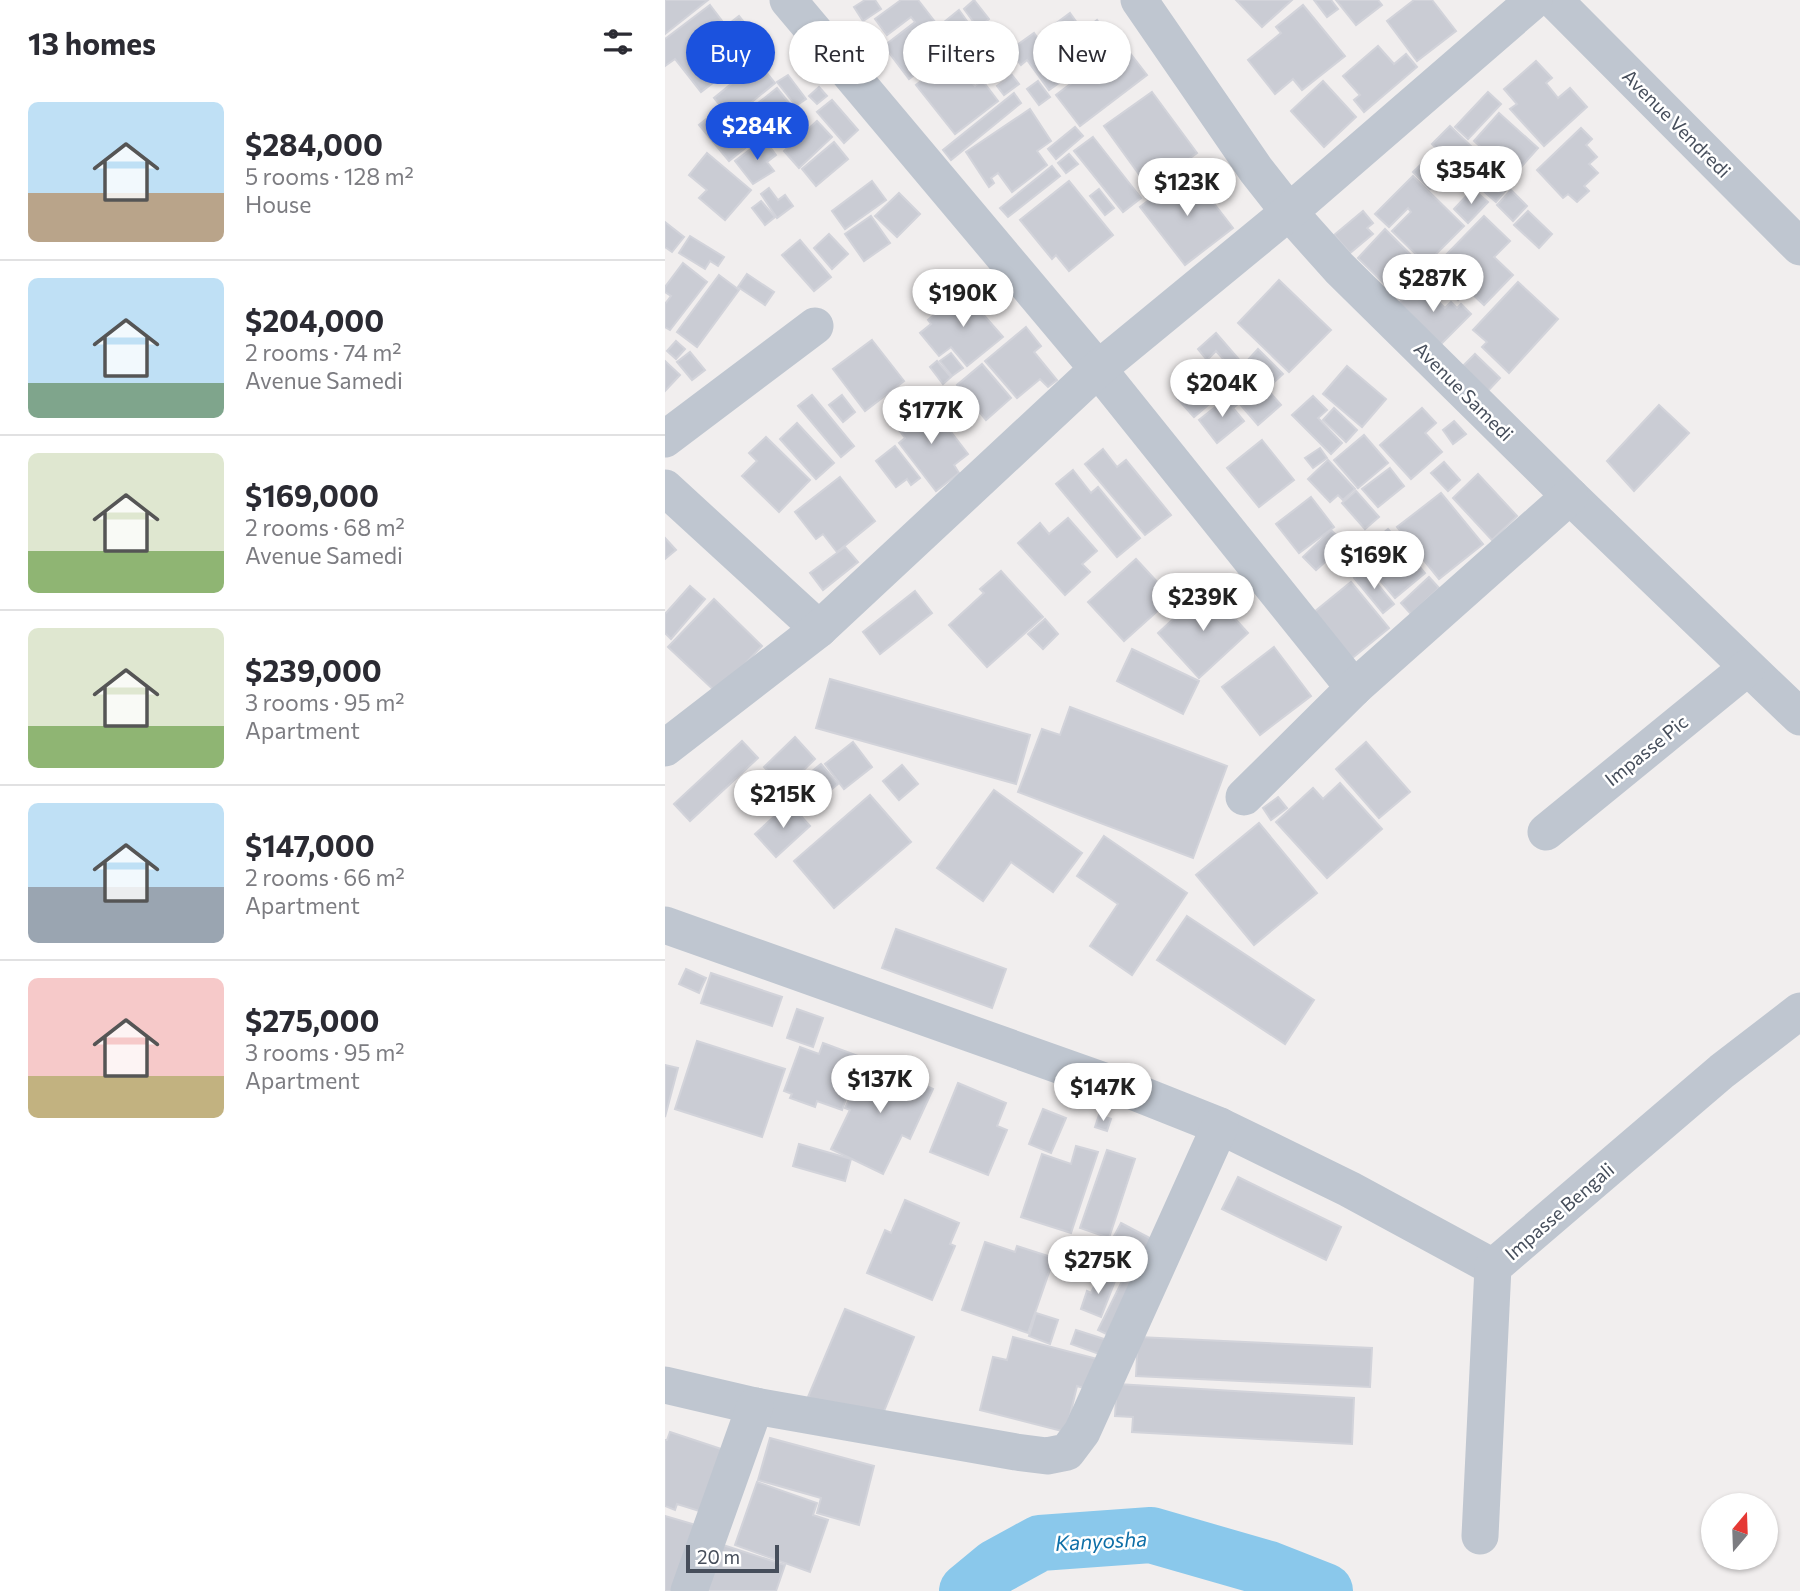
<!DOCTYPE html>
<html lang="en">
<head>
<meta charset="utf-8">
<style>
	:root { --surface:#fff; --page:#f2f2f3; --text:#2b2b33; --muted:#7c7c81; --line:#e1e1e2; --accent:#1b52de }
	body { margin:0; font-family:Commissioner,sans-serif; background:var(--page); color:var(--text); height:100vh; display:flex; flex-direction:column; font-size:26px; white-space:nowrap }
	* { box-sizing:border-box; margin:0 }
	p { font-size:23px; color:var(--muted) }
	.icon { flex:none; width:38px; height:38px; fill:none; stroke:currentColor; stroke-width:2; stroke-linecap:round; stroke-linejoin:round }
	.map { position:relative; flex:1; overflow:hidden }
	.side { display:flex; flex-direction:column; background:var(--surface); width:665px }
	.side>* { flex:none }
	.top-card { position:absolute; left:21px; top:21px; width:665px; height:63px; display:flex; gap:14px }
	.needle { width:46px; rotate:19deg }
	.fabs { position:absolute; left:1036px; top:1493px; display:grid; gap:14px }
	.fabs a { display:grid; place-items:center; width:77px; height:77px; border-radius:50%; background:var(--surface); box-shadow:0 2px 5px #0004; font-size:35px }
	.scale { position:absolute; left:21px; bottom:18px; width:93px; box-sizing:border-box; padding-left:7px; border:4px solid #464e5b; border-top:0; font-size:19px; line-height:24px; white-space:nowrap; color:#464e5b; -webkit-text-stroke:5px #fff; paint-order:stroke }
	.price { position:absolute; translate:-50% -60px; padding:0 16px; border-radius:24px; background:#fff; color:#222; font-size:23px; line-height:46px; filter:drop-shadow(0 2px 4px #0008) }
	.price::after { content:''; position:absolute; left:50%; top:42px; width:21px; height:16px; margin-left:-10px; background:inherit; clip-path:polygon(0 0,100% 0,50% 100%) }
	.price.on { background:var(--accent); color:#fff }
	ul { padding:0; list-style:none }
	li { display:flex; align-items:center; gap:21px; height:175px; padding:0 28px }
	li+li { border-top:2px solid var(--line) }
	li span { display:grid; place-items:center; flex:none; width:196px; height:140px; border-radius:10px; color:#555 }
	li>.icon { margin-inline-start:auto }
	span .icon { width:84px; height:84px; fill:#fffc; stroke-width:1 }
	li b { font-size:30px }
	h2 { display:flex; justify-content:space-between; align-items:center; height:84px; padding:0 28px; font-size:30px }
	.pill { padding:0 24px; border-radius:32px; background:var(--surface); box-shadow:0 2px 5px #0004; font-size:24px; line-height:63px }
	.pill.on { background:var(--accent); color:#fff }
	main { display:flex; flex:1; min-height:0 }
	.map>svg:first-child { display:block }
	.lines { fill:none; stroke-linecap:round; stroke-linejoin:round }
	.river { stroke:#8ac8eb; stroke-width:56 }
	.building { fill:#caccd4; stroke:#d2d3da; stroke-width:2 }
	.street { stroke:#bfc6d0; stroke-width:37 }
	.labels { text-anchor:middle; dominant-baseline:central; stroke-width:5; stroke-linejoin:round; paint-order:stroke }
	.street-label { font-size:19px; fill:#464e5b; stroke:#fff }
	.water-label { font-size:21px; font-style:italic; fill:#0e6fa7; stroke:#fff }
</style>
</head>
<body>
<main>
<section class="side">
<h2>13 homes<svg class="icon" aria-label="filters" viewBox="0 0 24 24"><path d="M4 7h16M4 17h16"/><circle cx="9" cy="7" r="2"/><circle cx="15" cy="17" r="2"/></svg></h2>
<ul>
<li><span style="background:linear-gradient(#bfe0f5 65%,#b9a48a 0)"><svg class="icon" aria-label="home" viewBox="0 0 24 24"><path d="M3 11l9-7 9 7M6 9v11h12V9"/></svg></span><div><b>$284,000</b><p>5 rooms · 128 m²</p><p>House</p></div></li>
<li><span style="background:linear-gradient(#bfe0f5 75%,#7fa58c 0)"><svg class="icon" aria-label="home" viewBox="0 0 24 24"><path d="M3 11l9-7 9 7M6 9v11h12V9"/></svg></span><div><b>$204,000</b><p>2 rooms · 74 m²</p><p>Avenue Samedi</p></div></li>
<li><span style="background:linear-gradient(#dfe7d0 70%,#8fb573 0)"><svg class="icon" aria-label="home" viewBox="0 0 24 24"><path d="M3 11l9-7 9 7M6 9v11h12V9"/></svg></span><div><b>$169,000</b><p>2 rooms · 68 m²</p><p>Avenue Samedi</p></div></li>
<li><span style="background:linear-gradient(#dfe7d0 70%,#8fb573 0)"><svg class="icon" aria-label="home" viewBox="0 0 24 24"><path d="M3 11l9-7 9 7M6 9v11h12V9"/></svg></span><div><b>$239,000</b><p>3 rooms · 95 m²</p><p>Apartment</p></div></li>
<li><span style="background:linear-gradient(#bfe0f5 60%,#9aa5b1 0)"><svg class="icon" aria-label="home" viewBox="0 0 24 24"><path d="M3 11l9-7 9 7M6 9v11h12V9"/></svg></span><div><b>$147,000</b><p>2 rooms · 66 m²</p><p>Apartment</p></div></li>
<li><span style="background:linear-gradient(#f6c9c9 70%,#c2b280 0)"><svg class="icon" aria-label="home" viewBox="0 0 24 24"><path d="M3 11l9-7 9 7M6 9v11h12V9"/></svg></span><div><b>$275,000</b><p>3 rooms · 95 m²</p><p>Apartment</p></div></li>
</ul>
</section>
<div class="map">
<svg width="1135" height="1591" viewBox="0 0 1135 1591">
	<rect width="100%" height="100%" fill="#f1eeee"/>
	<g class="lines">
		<path class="river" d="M302 1591 331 1567 375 1543 486 1535 604 1569 660 1591"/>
	</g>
	<g class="building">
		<path d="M0 0H43L0 34Z"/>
		<path d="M200 0H210L216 9 198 21 189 7Z"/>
		<path d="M236 0H253L288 45 244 79 219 46 250 22 246 17 222 35 210 19Z"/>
		<path d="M309 0 324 19 313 28 299 9Z"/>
		<path d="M571 0H627L597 27Z"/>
		<path d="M649 0H666L673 9 662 17Z"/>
		<path d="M671 0H713L717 5 691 25Z"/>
		<path d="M749 0H767L791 31 752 61 722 21Z"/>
		<path d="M45 5 61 26 74 16 97 45 36 92 10 59 0 66V39Z"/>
		<path d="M638 5 680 56 637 90 628 79 610 94 583 60 616 33 611 27Z"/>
		<path d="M294 10 307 28 291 40 278 23Z"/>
		<path d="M405 13 418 31 432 20 449 44 384 90 362 60 356 65 345 50 369 33 374 40 380 36 378 33Z"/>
		<path d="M458 44 482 75 415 126 391 95Z"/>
		<path d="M713 46 729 64 741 54 752 67 699 112 689 100 695 95 678 76Z"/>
		<path d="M287 57 310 86 317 80 333 101 290 134 251 85Z"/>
		<path d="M871 61 887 78 881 83 893 98 905 88 922 107 879 146 845 109 852 104 839 89Z"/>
		<path d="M93 62 110 83 66 119 49 98Z"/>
		<path d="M123 75 141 99 131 106 112 82Z"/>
		<path d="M347 75 354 84 339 95 332 86Z"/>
		<path d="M373 81 385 97 374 105 362 89Z"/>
		<path d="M658 81 691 117 659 147 626 111Z"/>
		<path d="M154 87 162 96 152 104 144 96Z"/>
		<path d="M112 88 129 109 85 144 68 123Z"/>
		<path d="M487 92 532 153 484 188 439 126Z"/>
		<path d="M823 92 836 104 803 139 790 127Z"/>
		<path d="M349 93 356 103 286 160 278 150Z"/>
		<path d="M167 100 193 130 179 143 152 112Z"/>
		<path d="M365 109 386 141 372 151 382 165 347 192 333 173 326 178 329 183 324 187 301 152Z"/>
		<path d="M50 112 80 148 64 161 34 125Z"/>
		<path d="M834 113 873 148 848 176 809 141Z"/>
		<path d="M152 121 167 137 134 168 119 151Z"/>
		<path d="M785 126 808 148 790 167 767 144Z"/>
		<path d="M410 127 418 136 391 159 383 149Z"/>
		<path d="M916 128 927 139 921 145 932 157 924 164 933 173 919 186 924 191 912 202 903 194 898 198 872 170Z"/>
		<path d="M428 137 476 198 458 212 409 151Z"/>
		<path d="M99 139 111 155 102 162 109 171 88 184 70 161Z"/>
		<path d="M169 142 183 159 151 186 137 169Z"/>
		<path d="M769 152 785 168 765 189 748 172Z"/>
		<path d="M42 153 86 190 60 220 34 198 42 190 24 175Z"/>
		<path d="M404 154 413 164 401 173 393 163Z"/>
		<path d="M823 163 847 183 831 202 807 181Z"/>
		<path d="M387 166 395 176 343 217 335 208Z"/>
		<path d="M523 170 568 228 520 265 475 207Z"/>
		<path d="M748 176 799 226 761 264 727 231 746 212 743 208 724 227 710 214Z"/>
		<path d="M207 181 221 200 180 229 167 211Z"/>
		<path d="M404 181 448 235 404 271 391 255 387 259 355 220Z"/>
		<path d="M104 188 113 200 120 195 128 206 112 218 96 194Z"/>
		<path d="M434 189 449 208 440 215 425 196Z"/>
		<path d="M808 189 823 202 803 223 789 209Z"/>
		<path d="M846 190 862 206 848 221 832 205Z"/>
		<path d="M234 193 255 214 232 237 210 216Z"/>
		<path d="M96 201 110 217 100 225 87 208Z"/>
		<path d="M698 211 708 223 702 228 708 234 685 253 669 235Z"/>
		<path d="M863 211 887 234 874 248 849 225Z"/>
		<path d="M206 216 225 243 199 261 180 234Z"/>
		<path d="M819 216 845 241 829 257 848 275 819 305 803 290 793 300 765 273 772 266 788 282 792 278 775 261Z"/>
		<path d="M0 222 19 237 7 252 0 247Z"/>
		<path d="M720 229 759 268 732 296 693 258Z"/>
		<path d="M164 234 183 254 167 269 149 248Z"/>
		<path d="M25 236 59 257 53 266 45 261 40 269 14 253Z"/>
		<path d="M135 240 166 277 149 291 117 255Z"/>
		<path d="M18 263 42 282 5 330 0 327V304L6 296 0 292V287Z"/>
		<path d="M82 274 109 292 100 305 73 287Z"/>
		<path d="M54 275 74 290 32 347 12 332Z"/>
		<path d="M614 280 666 330 624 372 573 323Z"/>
		<path d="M853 282 893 319 844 373 817 347 822 342 808 330Z"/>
		<path d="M754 283 780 308 786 302 792 308 796 304 806 314 775 345 733 304Z"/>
		<path d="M320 289 330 301 316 312 338 337 302 366 286 347 274 356 255 333 266 324 263 320 276 309 280 314 302 296 306 301Z"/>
		<path d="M361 327 376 346 369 352 392 380 383 387 375 379 352 398 320 361Z"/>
		<path d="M551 333 578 364 569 371 551 351 542 360 533 349Z"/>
		<path d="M207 340 239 381 200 411 168 369Z"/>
		<path d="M11 341 20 349 11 359 2 351Z"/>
		<path d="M593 349 618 374 605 386 581 362Z"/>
		<path d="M25 352 40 370 27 380 12 362Z"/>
		<path d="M286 353 298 368 287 376 275 361Z"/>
		<path d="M810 354 835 378 820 394 794 370Z"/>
		<path d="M0 361 15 375 0 391Z"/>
		<path d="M272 361 286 377 278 384 265 367Z"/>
		<path d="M317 364 346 398 321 420 292 385Z"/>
		<path d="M682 366 721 399 697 427 658 394Z"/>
		<path d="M545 369 562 389 529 417 512 398Z"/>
		<path d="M586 371 616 405 593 425 574 403 577 400 566 388Z"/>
		<path d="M567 394 574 403 568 408 579 421 552 443 534 420Z"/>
		<path d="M147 395 189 446 176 457 133 406Z"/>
		<path d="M177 395 190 412 178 422 164 405Z"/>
		<path d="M648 396 662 410 653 418 677 443 666 454 627 415Z"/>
		<path d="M263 402 303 454 289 465 294 473 271 491 234 443 240 438 231 426Z"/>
		<path d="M994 405 1024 433 969 491 942 461Z"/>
		<path d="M669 408 692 430 681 442 658 420Z"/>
		<path d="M757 408 771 423 760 433 777 452 746 479 715 445Z"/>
		<path d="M789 421 801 434 788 444 778 430Z"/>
		<path d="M132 423 169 463 151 479 115 439Z"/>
		<path d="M699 435 723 463 693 488 669 460Z"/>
		<path d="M101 437 145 480 114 512 77 476 92 461 84 453Z"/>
		<path d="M597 440 629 480 594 507 562 468Z"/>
		<path d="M230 446 255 478 246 485 242 479 231 487 211 461Z"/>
		<path d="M655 448 662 458 648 468 640 458Z"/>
		<path d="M438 449 452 467 461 460 506 515 480 535 420 464Z"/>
		<path d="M663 460 690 489 678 500 673 495 665 502 643 479Z"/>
		<path d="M779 462 795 480 783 491 766 473Z"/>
		<path d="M725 468 739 486 713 507 697 489Z"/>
		<path d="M408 470 426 493 433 487 475 538 452 557 391 484Z"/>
		<path d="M813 474 852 516 827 540 788 498Z"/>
		<path d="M175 477 210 521 172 552 158 534 151 539 130 512Z"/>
		<path d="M691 491 714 517 700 529 677 503Z"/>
		<path d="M776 493 818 544 774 579 732 527Z"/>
		<path d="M646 497 669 527 634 553 611 524Z"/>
		<path d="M403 518 432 551 417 564 425 572 400 595 353 543 375 523 384 534Z"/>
		<path d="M723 529 760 573 730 598 701 564 712 556 703 546Z"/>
		<path d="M666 530 680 544 651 570 638 557Z"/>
		<path d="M0 538 11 550 0 559Z"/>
		<path d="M180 547 193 562 158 590 145 573Z"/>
		<path d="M471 559 507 598 459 641 423 602Z"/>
		<path d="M700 569 729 604 718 613 689 578Z"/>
		<path d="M336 571 378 617 322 667 284 625 319 593 315 589Z"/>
		<path d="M764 577 774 588 746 614 736 603Z"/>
		<path d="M686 582 724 628 686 659 648 613Z"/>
		<path d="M25 586 40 599 6 639 0 633V614Z"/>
		<path d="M542 588 583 633 534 678 493 633Z"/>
		<path d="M250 591 267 613 215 654 198 632Z"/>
		<path d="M49 599 97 646 52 693 3 647Z"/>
		<path d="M380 619 393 634 378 649 363 634Z"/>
		<path d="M609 647 646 696 595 735 557 687Z"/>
		<path d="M467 649 534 681 518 714 452 681Z"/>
		<path d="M165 679 365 735 351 784 151 728Z"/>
		<path d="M405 707 562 766 528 858 353 792 377 729 395 735Z"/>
		<path d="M130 737 150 759 120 788 99 767Z"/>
		<path d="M77 741 93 758 25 821 9 804Z"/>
		<path d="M188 742 207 767 179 789 160 764Z"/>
		<path d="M701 742 745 792 714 818 671 769Z"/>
		<path d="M156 764 173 784 142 810 125 789Z"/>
		<path d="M237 765 253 784 234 800 218 781Z"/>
		<path d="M675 783 717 829 662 878 611 822 648 788 658 799Z"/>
		<path d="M329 790 417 853 388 892 346 862 318 901 272 868Z"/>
		<path d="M205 795 246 842 169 908 129 861Z"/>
		<path d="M613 797 622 808 606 820 598 808Z"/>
		<path d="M124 803 145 826 111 857 90 834Z"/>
		<path d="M594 823 652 893 589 945 531 875Z"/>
		<path d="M439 836 522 893 467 975 425 946 453 904 412 876Z"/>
		<path d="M522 916 649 1000 620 1044 492 960Z"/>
		<path d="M231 929 341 969 327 1008 217 968Z"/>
		<path d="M21 969 41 978 34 993 14 984Z"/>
		<path d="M46 973 117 997 107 1026 36 1003Z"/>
		<path d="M132 1009 158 1018 148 1047 122 1038Z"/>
		<path d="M32 1041 120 1069 97 1137 10 1109Z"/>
		<path d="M158 1043 196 1057 177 1110 152 1101 150 1107 125 1098 127 1094 119 1091 135 1047 154 1054Z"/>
		<path d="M203 1058 268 1089 245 1139 237 1135 218 1174 166 1149 185 1110 180 1108Z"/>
		<path d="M0 1065 13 1068 0 1117Z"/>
		<path d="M293 1083 341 1103 332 1126 342 1130 323 1175 265 1152Z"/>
		<path d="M378 1109 401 1118 386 1153 364 1144Z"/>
		<path d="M434 1115 446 1119 442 1131 430 1127Z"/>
		<path d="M134 1144 186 1159 180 1181 128 1166Z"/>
		<path d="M411 1146 433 1152 406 1233 356 1217 377 1154 406 1164Z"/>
		<path d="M442 1150 470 1159 444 1238 415 1228Z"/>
		<path d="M573 1177 676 1227 661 1260 557 1209Z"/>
		<path d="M240 1200 294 1223 285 1244 290 1246 267 1300 202 1273 220 1230 226 1233Z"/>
		<path d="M456 1223 496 1244 488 1259 448 1238Z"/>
		<path d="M320 1242 350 1252 352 1246 389 1258 363 1333 297 1310Z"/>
		<path d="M461 1273 480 1283 452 1339 433 1330Z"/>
		<path d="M434 1275 450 1281 436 1317 416 1309 422 1291 426 1293Z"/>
		<path d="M180 1309 249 1337 213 1426 143 1397Z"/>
		<path d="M371 1313 393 1320 385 1344 364 1336Z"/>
		<path d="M411 1330 442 1340 437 1355 406 1344Z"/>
		<path d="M348 1337 436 1360 429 1391 412 1386 401 1432 315 1410 328 1357 342 1360Z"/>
		<path d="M473 1337 707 1348 705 1387 471 1376Z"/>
		<path d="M452 1384 689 1398 687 1444 467 1432 468 1417 450 1416Z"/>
		<path d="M5 1432 65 1452 44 1514 12 1504 10 1510 0 1506V1440H2Z"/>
		<path d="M105 1438 209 1466 194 1525 152 1513 156 1498 93 1480Z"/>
		<path d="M92 1482 152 1503 148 1515 163 1520 145 1572 70 1545Z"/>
		<path d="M0 1516 34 1526 16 1591H0Z"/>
		<path d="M58 1545 120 1565 111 1591H42Z"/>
	</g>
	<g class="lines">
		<g class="street">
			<path d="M123 0 433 369 689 688"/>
			<path d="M474 0 591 170 624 212 674 268 905 496 1135 717"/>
			<path d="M889 0 1135 247"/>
			<path d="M0 439 150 326"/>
			<path d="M0 488 154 629"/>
			<path d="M0 748 154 629 433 369 624 212 869 0"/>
			<path d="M579 797 689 688 905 496"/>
			<path d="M881 832 1082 668"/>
			<path d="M0 925 467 1091 555 1126 684 1189 828 1267"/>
			<path d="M0 1385 90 1406 351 1452 382 1456 402 1452 417 1432 555 1126"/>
			<path d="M815 1536 828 1267 1057 1071 1135 1011"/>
			<path d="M24 1591 90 1406"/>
		</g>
	</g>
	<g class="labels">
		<g class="street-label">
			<text transform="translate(1012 123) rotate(45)">Avenue Vendredi</text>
			<text transform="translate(799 391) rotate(45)">Avenue Samedi</text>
			<text transform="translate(981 750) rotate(-39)">Impasse Pic</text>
			<text transform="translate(894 1211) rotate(-41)">Impasse Bengali</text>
		</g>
		<g class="water-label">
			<text transform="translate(436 1540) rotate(-3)">Kanyosha</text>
		</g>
	</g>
</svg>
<div class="fabs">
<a><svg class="needle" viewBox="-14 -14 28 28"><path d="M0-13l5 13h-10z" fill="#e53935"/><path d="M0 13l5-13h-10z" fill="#7c7c81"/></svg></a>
</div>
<div class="scale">20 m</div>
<b class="price on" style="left:92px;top:162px">$284K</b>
<b class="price" style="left:806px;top:206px">$354K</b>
<b class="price" style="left:522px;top:218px">$123K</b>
<b class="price" style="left:768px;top:314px">$287K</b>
<b class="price" style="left:298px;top:329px">$190K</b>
<b class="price" style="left:557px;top:419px">$204K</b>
<b class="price" style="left:266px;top:446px">$177K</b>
<b class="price" style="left:709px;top:591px">$169K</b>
<b class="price" style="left:538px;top:633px">$239K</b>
<b class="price" style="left:118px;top:830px">$215K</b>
<b class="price" style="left:215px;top:1115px">$137K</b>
<b class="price" style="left:438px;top:1123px">$147K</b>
<b class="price" style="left:433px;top:1296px">$275K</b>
<div class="top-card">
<a class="pill on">Buy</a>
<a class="pill">Rent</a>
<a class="pill">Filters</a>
<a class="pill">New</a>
</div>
</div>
</main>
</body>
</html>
